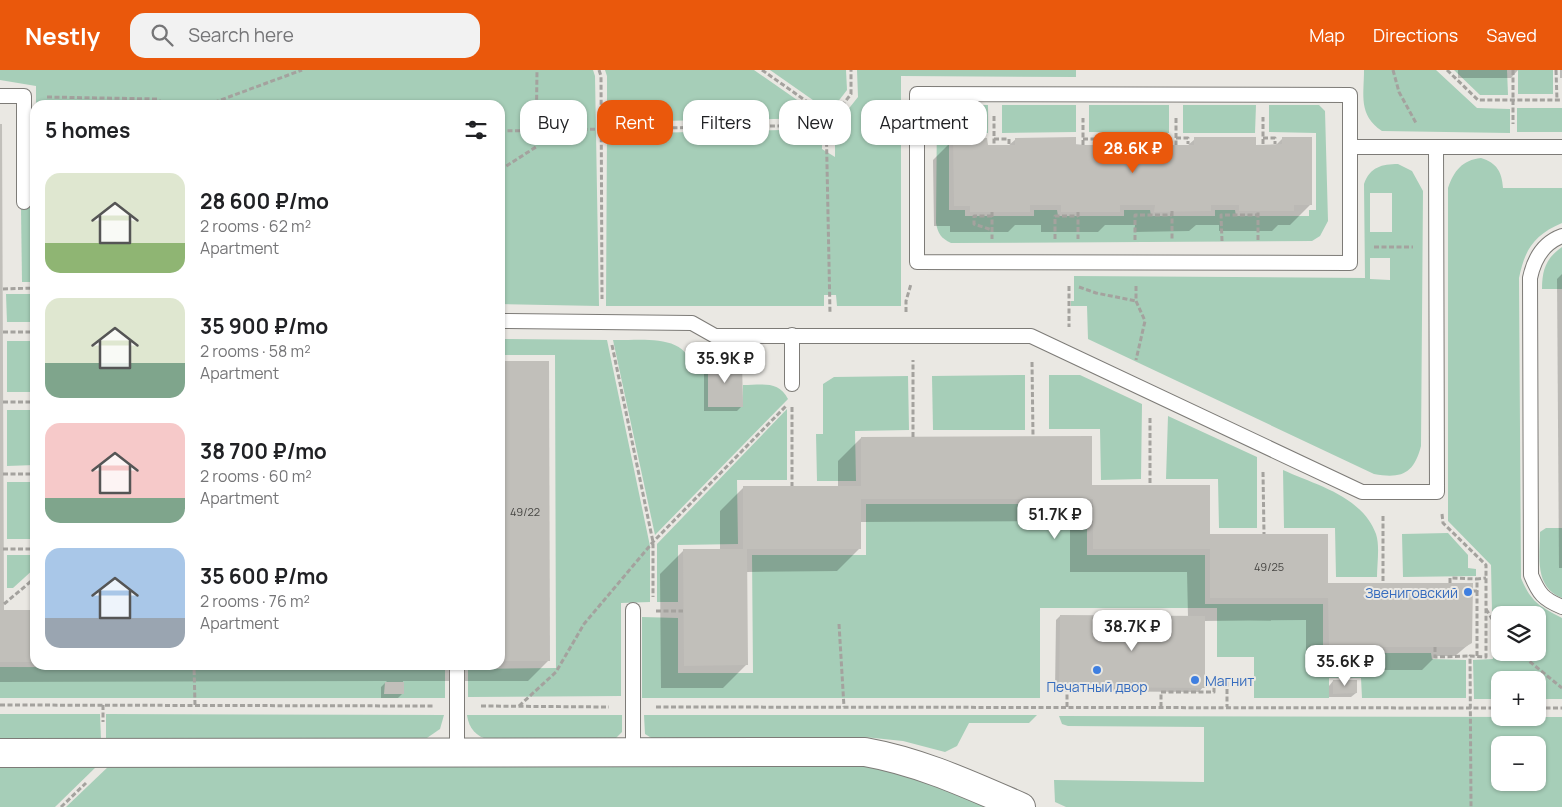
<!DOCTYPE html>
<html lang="en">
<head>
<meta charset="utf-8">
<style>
	:root { --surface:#fff; --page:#f2f2f2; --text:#202124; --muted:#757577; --accent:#ea580c }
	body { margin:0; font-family:Manrope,sans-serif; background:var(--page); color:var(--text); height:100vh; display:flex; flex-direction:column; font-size:19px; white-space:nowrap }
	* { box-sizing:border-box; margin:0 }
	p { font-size:16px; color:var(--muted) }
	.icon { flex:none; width:28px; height:28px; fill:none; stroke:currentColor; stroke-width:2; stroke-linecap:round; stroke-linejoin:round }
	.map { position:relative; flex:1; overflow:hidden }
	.details { position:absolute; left:30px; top:30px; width:475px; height:570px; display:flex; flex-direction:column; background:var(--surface); border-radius:15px; box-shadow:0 1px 4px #0004 }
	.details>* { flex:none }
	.top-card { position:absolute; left:520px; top:30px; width:475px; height:45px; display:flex; gap:10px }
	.controls { position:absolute; left:1491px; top:536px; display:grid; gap:10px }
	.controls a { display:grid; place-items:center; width:55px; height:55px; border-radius:10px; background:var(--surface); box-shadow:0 1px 4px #0004; font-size:25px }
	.price { position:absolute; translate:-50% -42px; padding:0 11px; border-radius:10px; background:#fff; color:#222; font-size:16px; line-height:32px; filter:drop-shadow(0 1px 2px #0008) }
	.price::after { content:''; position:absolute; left:50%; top:30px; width:15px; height:11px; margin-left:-8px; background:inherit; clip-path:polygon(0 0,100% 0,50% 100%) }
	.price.current { background:var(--accent); color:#fff }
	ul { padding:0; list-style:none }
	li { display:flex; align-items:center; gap:15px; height:125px; padding:0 15px }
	li span { display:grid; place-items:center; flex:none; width:140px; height:100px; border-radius:15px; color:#555 }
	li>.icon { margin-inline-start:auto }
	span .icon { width:60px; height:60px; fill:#fffc; stroke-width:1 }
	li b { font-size:21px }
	h2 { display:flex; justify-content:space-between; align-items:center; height:60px; padding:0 15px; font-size:21px }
	.chip { padding:0 18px; border-radius:15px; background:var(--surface); box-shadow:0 1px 4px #0004; font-size:18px; line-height:45px }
	.chip.current { background:var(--accent); color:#fff }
	header { display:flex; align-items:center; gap:30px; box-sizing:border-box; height:70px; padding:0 25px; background:var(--accent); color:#fff }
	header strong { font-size:24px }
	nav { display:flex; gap:28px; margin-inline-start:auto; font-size:18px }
	.search { width:350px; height:45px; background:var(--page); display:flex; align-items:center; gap:12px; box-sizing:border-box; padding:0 18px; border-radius:15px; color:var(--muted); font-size:19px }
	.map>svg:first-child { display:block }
	.green { fill:#a6ceb8; fill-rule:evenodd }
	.shadow { fill:#0003 }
	.building { fill:#c1bfba }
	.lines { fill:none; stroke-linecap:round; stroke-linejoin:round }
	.lane-casing { stroke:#7d7b77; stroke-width:16 }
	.street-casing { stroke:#7d7b77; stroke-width:30 }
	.path { stroke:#a4a29e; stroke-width:3; stroke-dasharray:5 2.5; stroke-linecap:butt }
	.lane { stroke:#fff; stroke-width:14 }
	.street { stroke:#fff; stroke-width:28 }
	.shop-dot { fill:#3f7fe0; stroke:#eae8e3; stroke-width:2 }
	.labels { text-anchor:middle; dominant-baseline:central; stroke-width:4; stroke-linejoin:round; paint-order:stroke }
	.number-label { font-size:11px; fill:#474643 }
	.shop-label { font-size:14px; fill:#366cbe; stroke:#eae8e3; text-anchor:end }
</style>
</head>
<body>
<header>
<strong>Nestly</strong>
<div class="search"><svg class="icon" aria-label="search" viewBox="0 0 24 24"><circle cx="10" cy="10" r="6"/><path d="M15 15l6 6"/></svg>Search here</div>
<nav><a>Map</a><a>Directions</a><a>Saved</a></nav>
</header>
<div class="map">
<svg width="1562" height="737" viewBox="0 0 1562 737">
	<rect width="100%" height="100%" fill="#eae8e3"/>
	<g class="green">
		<path d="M0 0H593L595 6 599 236 500 234V35H36V16L0 10Z"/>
		<path d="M605 0H754L823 48 607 52V6Z"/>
		<path d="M770 0H846L847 20 830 42Z"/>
		<path d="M857 0H1076V7L901 6V236H837L836 225H824V236H606L607 64 822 59V79L835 87V56L858 27Z"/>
		<path d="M1364 0H1436L1477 38 1510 39V63L1382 61C1358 45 1364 25 1364 0Z"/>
		<path d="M1454 0H1507L1508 25H1480Z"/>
		<rect x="1518" y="0" width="35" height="24"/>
		<path d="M944 35H988V63H949V140H965V146H1034V140H1057L1058 146H1124V140H1150L1151 146H1215V140H1235L1236 146H1309V140H1316V63L1269 62V35H1319L1325 41 1328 151 1320 166 1312 171 951 173C941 168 938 164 936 153L937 42Z"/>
		<path d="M1002 35H1076V62L1002 63Z"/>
		<path d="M1089 35H1169V63L1089 62Z"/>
		<path d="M1183 35H1256L1255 63H1183Z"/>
		<rect x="1517" y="38" width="45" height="24"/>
		<path d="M1481 88C1497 93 1502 102 1503 118H1562V153C1534 165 1525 179 1519 208L1521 508C1531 532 1539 536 1562 548V629H1538V610H1500V629H1474L1473 590 1493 589 1491 495 1448 451V118C1454 101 1462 90 1481 88ZM1500 545H1538V582H1500Z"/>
		<path d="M1398 94 1412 101 1423 121 1421 376C1414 404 1401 409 1374 404L1088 269 1087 236H1071V231H1074V206L1365 208 1364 114C1370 97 1382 94 1398 94ZM1392 123V162H1370V123ZM1370 188H1390V210L1370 209Z"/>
		<path d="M21 138H35V212H22Z"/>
		<path d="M1562 177V219H1542C1542 200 1546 188 1562 177Z"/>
		<path d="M6 224H35V252H7Z"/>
		<path d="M500 269 607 270 650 476V532L621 533V626L468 627V599L556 598 555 285H500Z"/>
		<path d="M613 270C642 271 691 262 692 303H708V337H742L743 315C761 315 779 310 788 329L655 465Z"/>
		<rect x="7" y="271" width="28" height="51"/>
		<path d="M1025 305V360H933L932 306Z"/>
		<path d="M1049 305H1080L1142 334 1141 409 1101 410 1100 359H1049Z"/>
		<path d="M908 306 909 360 855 361 856 411H817L816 364H823V314L834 307Z"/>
		<path d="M787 339V410H737L738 474 678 475V532H657V474Z"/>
		<path d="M7 340H35V395L7 396Z"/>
		<path d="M1168 346 1257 387V458H1219L1218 409H1166Z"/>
		<path d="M1283 400C1316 415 1362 426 1376 464 1380 476 1377 494 1377 507H1336L1335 458H1284Z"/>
		<rect x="7" y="412" width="28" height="57"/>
		<path d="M866 434H1087V485H1205V534H1323V583H1431L1432 589 1466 590V628H1362L1361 608H1329V628H1254V587H1217V538H1040V628H642V547L678 548V603H753L752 485H866Z"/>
		<path d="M1546 458H1562V528C1534 517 1540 487 1540 462Z"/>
		<path d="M1448 463 1468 485V498L1476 499V506L1403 507 1402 464Z"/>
		<path d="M7 485H35V498L13 518H7Z"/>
		<path d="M0 597 445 598V628H0Z"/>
		<path d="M0 644H100L101 669H0Z"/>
		<path d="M106 644 444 645 440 659 424 670H106Z"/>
		<path d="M467 645H622V662L615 669 489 670C476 666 469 659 467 645Z"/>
		<path d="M644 645H1037L1029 653H969L957 676 945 682 903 671 864 667 653 669 645 664Z"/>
		<path d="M1059 646 1562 647V737H1066L1055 732 1054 710 1204 712V657L1068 656 1062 654ZM1500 675H1538V712H1500Z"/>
		<path d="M0 695H98L55 737H0Z"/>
		<path d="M110 695 868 696 897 700 992 737H66Z"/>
	</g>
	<g class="shadow">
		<path d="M1458 0H1518L1511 8H1458Z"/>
		<rect x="1560" y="0" width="2" height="8"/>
		<path d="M0 55 3 541H35V595H500V292L549 590 528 611H403L402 624 398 628H381V617L387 611 0 612Z"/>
		<path d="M1283 68 1311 134 1290 155H1278L1272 161H1219V155H1196L1189 161 1134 162 1135 155H1105L1098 162H1041V155H1015L1008 162H950V156H934L933 90 954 69 986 76H1008L1016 69 1096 76 1104 69 1168 76H1187L1195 69 1254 76H1275Z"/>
		<path d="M1562 204V498H1559L1557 209Z"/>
		<path d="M709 293 741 337 737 341H704V297Z"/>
		<path d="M861 368 1091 416 1468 575 1455 586H1436L1422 600H1306V550L1204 551 1203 617 1199 622 1055 621 1056 550 1060 546 1188 547 1187 502H1070V451L860 452V478L837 501 746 502V595L723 618H661L660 504 683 481 720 480V441L743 418 838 417V391Z"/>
		<path d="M1333 611 1356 623 1351 627H1329V616Z"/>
	</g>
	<g class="building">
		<path d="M0 54H2L4 540H35V592H0Z"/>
		<path d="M1076 67V75H1103V68L1169 67V75H1194V67H1256V75L1282 74V67H1312V135H1294V141H1239V135H1211V141L1154 142 1155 135H1120V142H1061V135H1030V142H970V136H954L953 68H987L988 75H1015V68Z"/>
		<path d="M500 291H549L550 591H500Z"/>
		<path d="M708 291H742L743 337H708Z"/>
		<path d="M1092 366V415H1210V464H1328V513H1473L1472 573 1465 577H1329L1328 528H1210V479H1093V429H861V479H747L748 595 684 596 683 479H743V416H861V367Z"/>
		<path d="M1060 545 1205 546V618L1059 617Z"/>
		<path d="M1333 610H1357V623L1333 624Z"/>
		<path d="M385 612H404V624H384Z"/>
	</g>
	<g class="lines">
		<g class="lane-casing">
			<g id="lane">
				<path d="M917 24 1350 25V193L917 192Z"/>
				<path d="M0 26H24V132"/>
				<path d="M1350 77H1562"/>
				<path d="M1562 166C1543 173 1534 189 1530 208L1531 505C1539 524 1543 529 1562 537"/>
				<path d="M500 251 692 253 715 266H1031L1362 422H1437L1436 77"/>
				<path d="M792 265V314"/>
				<path d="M633 540V683"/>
				<path d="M457 595V683"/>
			</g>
		</g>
		<g class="street-casing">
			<path id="street" d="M0 683 865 682C921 692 970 715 1021 737"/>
		</g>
		<g class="path">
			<path d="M599 0 601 6 602 229"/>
			<path d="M762 0 826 45 830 243"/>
			<path d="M1393 0 1399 22 1416 53"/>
			<path d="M1447 0 1478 30H1562"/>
			<path d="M1513 0V54"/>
			<path d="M1556 0 1557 30"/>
			<path d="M47 27 157 29 166 35"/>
			<path d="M207 35 302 0"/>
			<path d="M994 46V75"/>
			<path d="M1176 48V75"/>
			<path d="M828 54 851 24V0"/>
			<path d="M500 61 827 55"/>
			<path d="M1176 68H1188V74"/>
			<path d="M1263 68H1275V74"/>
			<path d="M994 69H1009V75"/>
			<path d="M1083 69H1096V75"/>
			<path d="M1263 74V47"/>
			<path d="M1083 75V48"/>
			<path d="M500 100 536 77 537 0"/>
			<path d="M1172 141V171"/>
			<path d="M992 142V169"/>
			<path d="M1078 142V169"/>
			<path d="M992 146H974V154L992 160"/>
			<path d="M1055 169V146H1078"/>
			<path d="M1135 170V145H1172"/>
			<path d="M1258 170V141"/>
			<path d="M1222 171 1221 145H1258"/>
			<path d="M1374 177H1413"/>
			<path d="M1069 216V257"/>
			<path d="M1136 216V231L1145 251 1136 290"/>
			<path d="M1079 217 1096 223 1136 231"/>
			<path d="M3 219 35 218"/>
			<path d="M906 242V231L911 214"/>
			<path d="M3 262H35"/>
			<path d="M612 275 653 472V527"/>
			<path d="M1032 292 1033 366"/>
			<path d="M3 332H35"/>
			<path d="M792 337V416"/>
			<path d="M1150 348V415"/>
			<path d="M913 367V290"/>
			<path d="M1263 402 1264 464"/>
			<path d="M3 404H35"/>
			<path d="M1442 444 1443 453 1486 495V587L1470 586 1471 737"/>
			<path d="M1383 446V513"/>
			<path d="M3 479H35"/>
			<path d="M1450 513V508L1477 509"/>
			<path d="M1473 521H1477V509L1486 508"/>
			<path d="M1477 521V587"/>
			<path d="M4 534 35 508"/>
			<path d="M1486 539 1500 562"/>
			<path d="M656 541H683"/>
			<path d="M839 554 844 637"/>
			<path d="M1435 577V587L1470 586"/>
			<path d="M1518 582 1562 618"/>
			<path d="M1205 610 1227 611V637"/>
			<path d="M0 635 434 636"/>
			<path d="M103 635V652"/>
			<path d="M195 635 194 596 203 595"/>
			<path d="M481 636 609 637"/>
			<path d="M519 636 556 602 584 554 653 472 786 336"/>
			<path d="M656 637 1500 638"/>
			<path d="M1067 637V617"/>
			<path d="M1161 637V622H1214V610"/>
			<path d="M1538 638H1562"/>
			<path d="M61 737 86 713"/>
		</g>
		<use href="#lane" class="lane"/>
		<use href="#street" class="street"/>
	</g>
	<g class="shop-dot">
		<circle cx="1468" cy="522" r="5"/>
		<circle cx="1097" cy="600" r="5"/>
		<circle cx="1195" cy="610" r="5"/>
	</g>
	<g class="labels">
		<g class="number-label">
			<text x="525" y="441">49/22</text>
			<text x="1269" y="496">49/25</text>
		</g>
		<g class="shop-label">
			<text x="1458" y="522">Звениговский</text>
			<text x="1205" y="610" text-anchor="start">Магнит</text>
			<text x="1097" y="616" text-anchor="middle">Печатный двор</text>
		</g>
	</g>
</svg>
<div class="controls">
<a><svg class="icon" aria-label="layers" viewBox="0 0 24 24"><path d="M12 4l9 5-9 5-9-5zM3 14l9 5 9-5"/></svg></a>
<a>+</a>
<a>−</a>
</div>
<b class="price current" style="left:1133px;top:104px">28.6K ₽</b>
<b class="price" style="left:725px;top:314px">35.9K ₽</b>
<b class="price" style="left:1055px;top:470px">51.7K ₽</b>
<b class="price" style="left:1132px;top:582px">38.7K ₽</b>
<b class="price" style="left:1345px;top:617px">35.6K ₽</b>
<div class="top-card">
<a class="chip">Buy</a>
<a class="chip current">Rent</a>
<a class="chip">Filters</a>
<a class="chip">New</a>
<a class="chip">Apartment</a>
</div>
<section class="details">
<h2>5 homes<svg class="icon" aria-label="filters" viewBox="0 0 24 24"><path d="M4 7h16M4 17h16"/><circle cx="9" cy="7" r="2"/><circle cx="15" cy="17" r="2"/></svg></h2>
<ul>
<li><span style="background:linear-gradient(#dfe7d0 70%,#8fb573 0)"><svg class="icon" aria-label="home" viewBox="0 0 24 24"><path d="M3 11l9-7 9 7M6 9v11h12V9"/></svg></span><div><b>28 600 ₽/mo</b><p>2 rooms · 62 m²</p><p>Apartment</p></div></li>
<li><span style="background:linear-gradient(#dfe7d0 65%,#7fa58c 0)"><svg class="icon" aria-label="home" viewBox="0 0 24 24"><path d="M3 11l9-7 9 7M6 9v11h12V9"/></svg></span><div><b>35 900 ₽/mo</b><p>2 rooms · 58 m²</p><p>Apartment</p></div></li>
<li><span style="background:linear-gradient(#f6c9c9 75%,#7fa58c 0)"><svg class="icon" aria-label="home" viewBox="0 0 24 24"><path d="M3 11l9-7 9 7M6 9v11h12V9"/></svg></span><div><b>38 700 ₽/mo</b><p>2 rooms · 60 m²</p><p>Apartment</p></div></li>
<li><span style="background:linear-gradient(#a9c7e8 70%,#9aa5b1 0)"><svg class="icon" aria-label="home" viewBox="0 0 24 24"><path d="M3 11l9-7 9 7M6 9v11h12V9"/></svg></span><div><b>35 600 ₽/mo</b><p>2 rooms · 76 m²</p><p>Apartment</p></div></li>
</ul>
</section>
</div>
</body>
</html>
